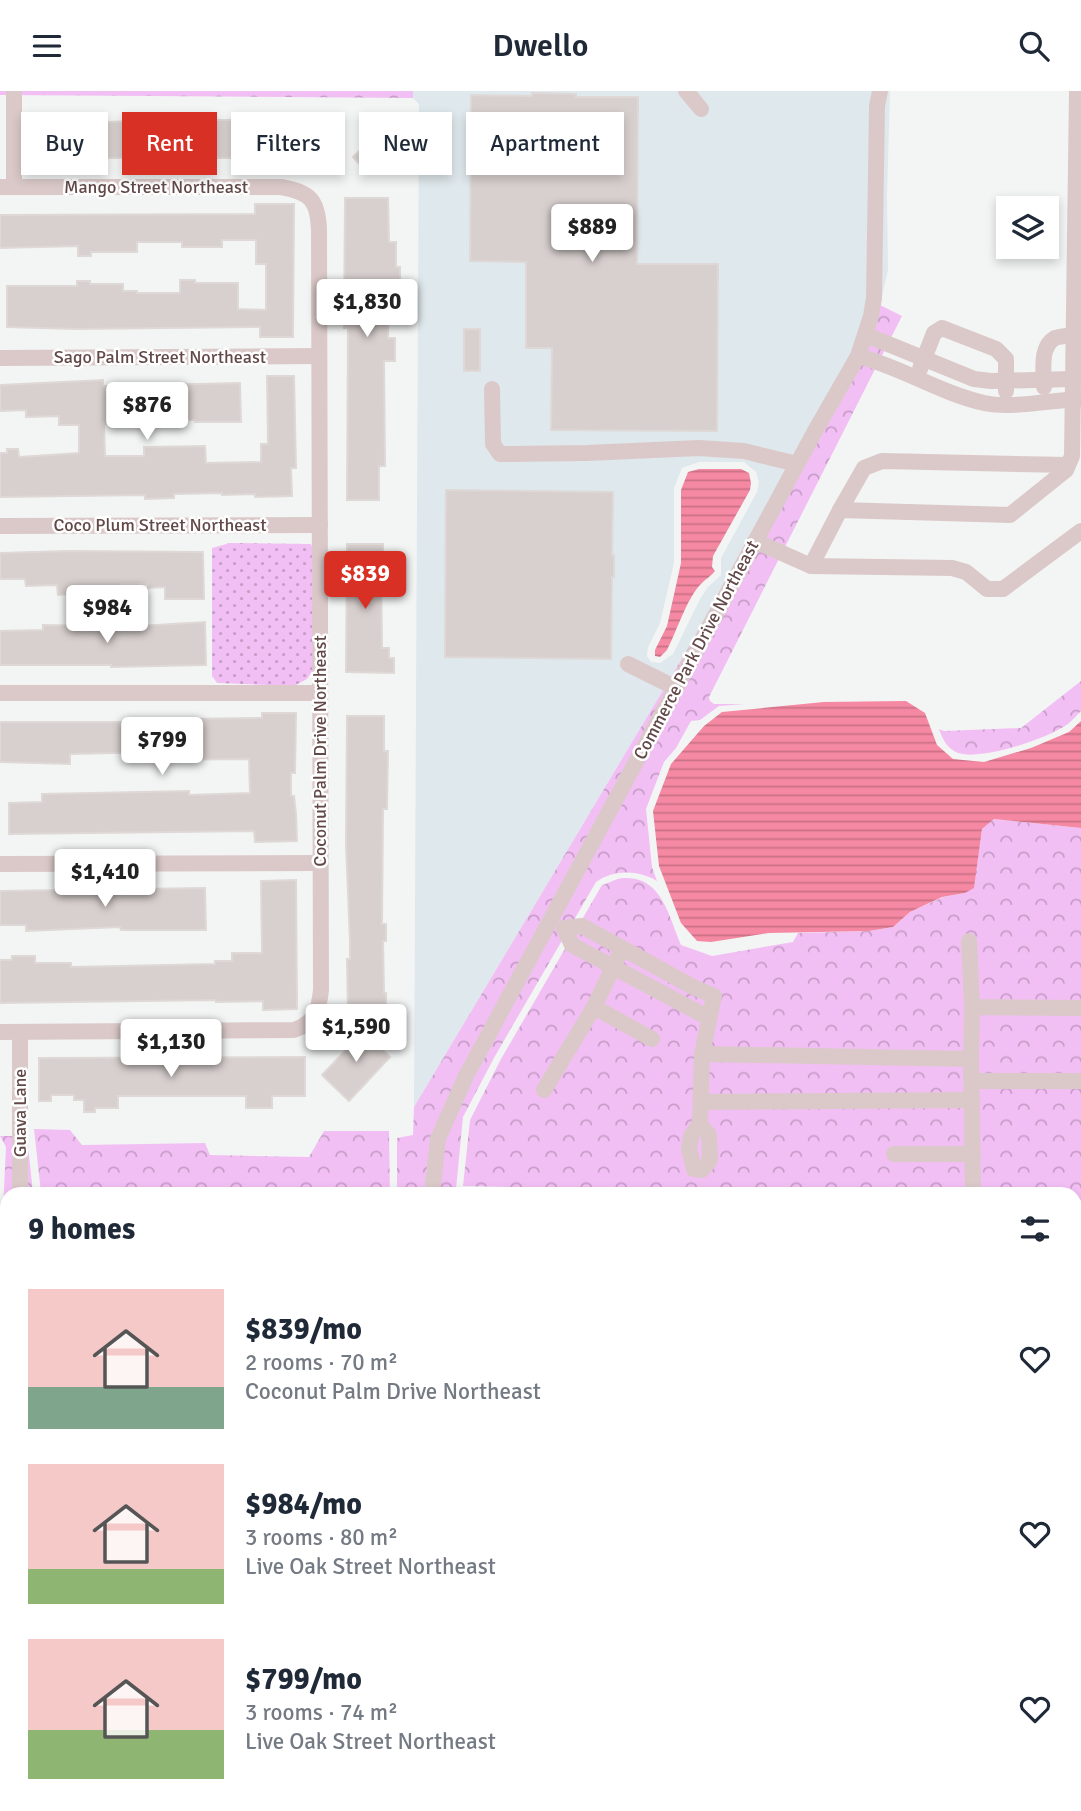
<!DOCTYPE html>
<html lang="en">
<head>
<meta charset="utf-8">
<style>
	:root { --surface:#fff; --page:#f2f2f3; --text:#1f2937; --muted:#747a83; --accent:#d93025 }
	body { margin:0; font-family:Signika,sans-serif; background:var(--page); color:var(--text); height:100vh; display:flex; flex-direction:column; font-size:26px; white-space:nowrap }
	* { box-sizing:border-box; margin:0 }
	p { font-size:23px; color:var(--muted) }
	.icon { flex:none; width:38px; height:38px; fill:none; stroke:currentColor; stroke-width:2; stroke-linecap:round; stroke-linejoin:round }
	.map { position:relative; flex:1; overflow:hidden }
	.panel { position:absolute; left:0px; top:1096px; width:1082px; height:625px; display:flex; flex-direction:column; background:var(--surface); border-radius:21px 21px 0 0; box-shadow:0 4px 10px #0003 }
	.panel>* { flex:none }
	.banner { position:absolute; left:21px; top:21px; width:700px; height:63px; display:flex; gap:14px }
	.tools { position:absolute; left:996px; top:105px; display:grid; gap:14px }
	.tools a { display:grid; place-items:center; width:63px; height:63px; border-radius:0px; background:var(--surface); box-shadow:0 4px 10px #0003; font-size:35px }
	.price { position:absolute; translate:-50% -60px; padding:0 16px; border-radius:7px; background:#fff; color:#222; font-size:23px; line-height:46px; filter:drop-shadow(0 2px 4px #0008) }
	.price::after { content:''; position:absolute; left:50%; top:42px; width:21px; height:16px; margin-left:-10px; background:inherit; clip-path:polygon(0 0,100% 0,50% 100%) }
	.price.selected { background:var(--accent); color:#fff }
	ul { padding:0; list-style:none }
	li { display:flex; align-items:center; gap:21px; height:175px; padding:0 28px }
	li span { display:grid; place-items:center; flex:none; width:196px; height:140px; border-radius:0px; color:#555 }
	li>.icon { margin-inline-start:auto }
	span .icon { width:84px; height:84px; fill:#fffc; stroke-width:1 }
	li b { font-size:30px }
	h2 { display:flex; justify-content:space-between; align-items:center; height:84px; padding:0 28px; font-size:30px }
	.pill { padding:0 24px; border-radius:0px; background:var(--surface); box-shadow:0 4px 10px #0003; font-size:24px; line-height:63px }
	.pill.selected { background:var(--accent); color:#fff }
	header { display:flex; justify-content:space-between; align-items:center; height:91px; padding:0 28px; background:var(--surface); font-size:32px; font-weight:600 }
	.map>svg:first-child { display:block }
	.commercial { fill:#dfe8ec; fill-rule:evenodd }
	.grass { fill:url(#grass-dots) }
	.forest { fill:url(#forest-crowns) }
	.water { fill:url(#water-rules) }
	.building { fill:#d8d0ce; stroke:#ded8d6; stroke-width:2 }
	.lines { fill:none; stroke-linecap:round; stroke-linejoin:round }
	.minor { stroke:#dbc9c9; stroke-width:16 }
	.major { stroke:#d3b2b0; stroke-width:19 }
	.labels { text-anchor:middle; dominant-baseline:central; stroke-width:5; stroke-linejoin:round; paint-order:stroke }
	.street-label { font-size:18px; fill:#624948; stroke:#fff }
</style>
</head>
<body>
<header><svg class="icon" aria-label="menu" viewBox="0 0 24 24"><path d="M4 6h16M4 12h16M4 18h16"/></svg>Dwello<svg class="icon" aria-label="search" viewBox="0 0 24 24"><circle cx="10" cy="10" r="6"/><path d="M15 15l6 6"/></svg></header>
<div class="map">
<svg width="1081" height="1720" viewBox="0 0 1081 1720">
	<defs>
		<pattern id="grass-dots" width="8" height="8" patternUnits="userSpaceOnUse" patternTransform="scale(1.75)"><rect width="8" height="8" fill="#f2bff4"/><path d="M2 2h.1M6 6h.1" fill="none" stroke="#c79dc8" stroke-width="1.8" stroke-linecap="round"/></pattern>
		<pattern id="forest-crowns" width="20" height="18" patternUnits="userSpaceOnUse" patternTransform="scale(1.75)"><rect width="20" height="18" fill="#f2bff4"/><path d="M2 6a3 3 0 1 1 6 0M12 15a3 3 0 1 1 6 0" fill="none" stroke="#c79dc8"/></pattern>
		<pattern id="water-rules" width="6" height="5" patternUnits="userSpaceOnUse" patternTransform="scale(1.75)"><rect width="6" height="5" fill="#f588a2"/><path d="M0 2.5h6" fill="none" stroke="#ca7186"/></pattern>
	</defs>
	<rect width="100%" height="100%" fill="#f3f5f4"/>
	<path class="commercial" d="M413 0H890L887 106 888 179 880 214 837 308 414 1016 419 13 413 7ZM699 371H744L756 381 759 391 757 401 721 467V484L708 496 700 508 673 563 660 572 651 571 647 565 648 556 660 532 674 472V397L682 377Z"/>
	<g class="grass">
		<path d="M230 452 311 453 314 462 313 579 307 588 294 595 217 592 212 585V457Z"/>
		<path d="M865 1713H1038L1043 1720H861Z"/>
	</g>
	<g class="forest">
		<path d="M0 0H413V7L0 4Z"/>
		<path d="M880 214 902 225 709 606 710 610 714 613H745L719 615 700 629 691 630 676 657 664 671 646 718 652 776 657 790C639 779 614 778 596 791L495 965 463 1026 456 1098 463 1101 509 1102H397V1047L413 1044 414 1016 837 308Z"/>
		<path d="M1081 590V620C1076 625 1071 631 1065 635 1045 648 975 673 954 660 946 655 942 647 939 638L944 640 1021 637Z"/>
		<path d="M994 728 1081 737V1109H1075L1074 1102H810L463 1095 470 1029 501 968 602 794C609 792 617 787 624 787 662 785 669 826 681 854L712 865 793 851 798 842 869 840 893 836 910 821 943 806 965 802 974 796 982 738Z"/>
		<path d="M34 1038 70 1039 82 1054 205 1052 210 1064 309 1066 324 1040H389L390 1102H41Z"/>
		<path d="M0 1045H27L33 1102H7V1388H0L1 1160 6 1056Z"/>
		<path d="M1074 1137H1081V1468H1075Z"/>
	</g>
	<g class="water">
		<path d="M699 378H741L749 382 751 392 750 399 713 465 712 476 715 480C710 486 707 487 702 492 687 506 677 540 667 559L660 566 655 565V559L667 535 681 472V399L688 381Z"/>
		<path d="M906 610 925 622 937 654 953 668 984 671 1031 657 1069 641 1081 630V737L994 728 982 738 974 797 965 802 942 806 910 821 893 836 869 840 769 842 711 851 697 850 681 832 659 775 653 720 671 673 704 635 722 621 824 611Z"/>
	</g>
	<g class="building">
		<path d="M532 2 576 3V6H638L637 173H718L717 340 551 339 552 257H526V171L470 170 471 4 532 5Z"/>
		<path d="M303 22V67H202V70L141 67H99V69L40 68V27H64V30H82V32L134 30V32H169V35L209 34V29H261V24Z"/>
		<path d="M379 41 397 60 376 79 370 73 365 79 353 66Z"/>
		<path d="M345 107H388L389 151H396V176H400V192H389L388 247H395V270H384L385 375H379V409H347L348 237H344Z"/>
		<path d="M255 113H294L293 246H260V236L76 238 7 236V195H77V190H90V193H123V200H137V202H180V189H195V192H238V218L266 219V173H256V149H222V156H182V151H137V161H91V165H78V155L0 157V124L255 123Z"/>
		<rect x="464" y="238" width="16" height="42"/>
		<path d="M267 285H294L296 377H291L292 405 255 406V403L222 404V402L174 403V407L145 408V404L0 406V362H7V358H18L19 366 79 362V334H59V325L26 326V319L0 320V294L103 289V295L240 292 241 331H195V329H180V320L140 321V332L104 333 105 365H144V356L205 355 206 372 261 371V353H268Z"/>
		<path d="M446 399 613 401 612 464H614V486H612L611 568 445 566Z"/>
		<path d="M347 453H383V470H381L382 557H389V567H394V582L346 581Z"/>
		<path d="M69 460 203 461 204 508H165V496L148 497V493H121V497L70 498V503L58 504 57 494 26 495 25 488H0V462Z"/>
		<path d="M139 531V535L205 531 206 574 111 576V574H0V540L43 539V534L110 535V532Z"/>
		<path d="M262 622H296L295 682H291V705H294L296 723 297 750 255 751 254 740 9 743V712L42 711V703L189 700V704L250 702 249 668 147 669V662H114L70 663V673L0 671V631H180V628L262 627Z"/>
		<path d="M347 625H384V660H388L387 718H383L382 833H386V850H383L384 902H386V923H348L347 868H350V850L346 754Z"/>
		<path d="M296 789 297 918 263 919V910L216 911V909L0 912V869H12V865H35V872H71V876L215 873V870H232V862H262L261 790Z"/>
		<path d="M205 797 206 839H121L120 836 26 840V834H0V800Z"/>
		<path d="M359 935 390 966 349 1010 322 984 347 958 342 953Z"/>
		<path d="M305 966V1005H272V1017H246V1005H118V1017H95V1021H84V1009H74V1004H51V1010H39V967Z"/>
	</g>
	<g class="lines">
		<g class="minor">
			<path d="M686 0 701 18"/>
			<path d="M0 96H281C310 101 318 109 319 139L321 899C319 919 315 932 294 939L0 941"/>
			<path d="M14 96V0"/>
			<path d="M866 244 974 288 991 290 1073 288"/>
			<path d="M858 265C901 276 940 302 984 312 1014 318 1050 309 1081 308"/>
			<path d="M0 267 319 265"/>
			<path d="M920 278 934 242 942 237 996 258 1006 268V300"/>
			<path d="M1044 296C1044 281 1039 256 1055 247 1060 245 1068 245 1073 244"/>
			<path d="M492 298 493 353 500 363 587 362 699 357 744 360 797 373"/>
			<path d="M1068 374 882 370 864 377 840 419 1010 424 1066 379 1072 365 1077 0"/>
			<path d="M840 419 811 475 952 477 966 481 987 498H1003L1081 440"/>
			<path d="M0 435 320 434"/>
			<path d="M755 450 811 475"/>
			<path d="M628 573 676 597"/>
			<path d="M0 602H319"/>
			<path d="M0 773 320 772"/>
			<path d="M969 850 972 916"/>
			<path d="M618 866 594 916 652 948"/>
			<path d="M702 963 971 968 973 1102"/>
			<path d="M971 968 972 916 1081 917"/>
			<path d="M972 990H1081"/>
			<path d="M544 999 594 916"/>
			<path d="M701 1011 972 1009"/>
			<path d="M700 1033 709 1044 710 1069 702 1079 694 1078 689 1058 691 1045 700 1033 702 963 714 905 693 896 582 835 564 837 572 854 709 927"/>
			<path d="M894 1063H973"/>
			<path d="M20 1102V941"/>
			<path d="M432 1102 438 1048 465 987 815 340 858 265 871 225 874 207 877 15 880 0"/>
			<path d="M1074 1164 1081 1165"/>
			<path d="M1074 1486H1081"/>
			<path d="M0 1535 7 1536"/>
			<path d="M0 1596 7 1599"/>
			<path d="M250 1713V1720"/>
			<path d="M557 1713V1720"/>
			<path d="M23 1720V1713"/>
			<path d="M399 1720V1713"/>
		</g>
		<g class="major">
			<path d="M0 1422 7 1423"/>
			<path d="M0 1463H7"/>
			<path d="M1074 1616 1081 1623"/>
			<path d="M1074 1669 1081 1676"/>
		</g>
	</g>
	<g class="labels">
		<g class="street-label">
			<text x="156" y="96">Mango Street Northeast</text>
			<text x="160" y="266">Sago Palm Street Northeast</text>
			<text x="160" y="434">Coco Plum Street Northeast</text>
			<text transform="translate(696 559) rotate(-62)">Commerce Park Drive Northeast</text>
			<text transform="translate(320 660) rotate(-90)">Coconut Palm Drive Northeast</text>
			<text transform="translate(20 1022) rotate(-90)">Guava Lane</text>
		</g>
	</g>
</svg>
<div class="tools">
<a><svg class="icon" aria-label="layers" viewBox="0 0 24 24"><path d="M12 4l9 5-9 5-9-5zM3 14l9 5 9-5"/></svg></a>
</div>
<b class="price" style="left:592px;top:173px">$889</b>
<b class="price" style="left:367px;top:248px">$1,830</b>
<b class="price" style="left:147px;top:351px">$876</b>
<b class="price selected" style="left:365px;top:520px">$839</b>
<b class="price" style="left:107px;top:554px">$984</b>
<b class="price" style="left:162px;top:686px">$799</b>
<b class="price" style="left:105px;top:818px">$1,410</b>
<b class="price" style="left:356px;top:973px">$1,590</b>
<b class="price" style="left:171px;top:988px">$1,130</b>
<div class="banner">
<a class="pill">Buy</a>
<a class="pill selected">Rent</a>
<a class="pill">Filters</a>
<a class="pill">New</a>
<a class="pill">Apartment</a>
</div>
<section class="panel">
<h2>9 homes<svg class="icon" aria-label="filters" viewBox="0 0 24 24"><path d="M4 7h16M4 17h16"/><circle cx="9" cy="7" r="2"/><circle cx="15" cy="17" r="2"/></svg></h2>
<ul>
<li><span style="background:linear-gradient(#f6c9c9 70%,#7fa58c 0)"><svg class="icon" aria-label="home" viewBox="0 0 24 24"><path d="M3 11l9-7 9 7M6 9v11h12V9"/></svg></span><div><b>$839/mo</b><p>2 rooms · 70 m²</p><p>Coconut Palm Drive Northeast</p></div><svg class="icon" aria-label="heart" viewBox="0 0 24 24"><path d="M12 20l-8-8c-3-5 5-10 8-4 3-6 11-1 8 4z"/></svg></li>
<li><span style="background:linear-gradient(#f6c9c9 75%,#8fb573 0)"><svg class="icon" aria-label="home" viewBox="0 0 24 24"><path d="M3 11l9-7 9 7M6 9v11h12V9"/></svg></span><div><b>$984/mo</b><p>3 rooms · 80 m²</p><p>Live Oak Street Northeast</p></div><svg class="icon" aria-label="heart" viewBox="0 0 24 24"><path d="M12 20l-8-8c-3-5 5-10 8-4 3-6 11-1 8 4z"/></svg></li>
<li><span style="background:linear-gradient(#f6c9c9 65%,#8fb573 0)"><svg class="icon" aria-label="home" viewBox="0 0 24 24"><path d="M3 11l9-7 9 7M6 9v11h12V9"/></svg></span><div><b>$799/mo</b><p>3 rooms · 74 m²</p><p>Live Oak Street Northeast</p></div><svg class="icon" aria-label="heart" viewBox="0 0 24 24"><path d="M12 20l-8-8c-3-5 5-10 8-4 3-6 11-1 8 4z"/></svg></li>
</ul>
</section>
</div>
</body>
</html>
